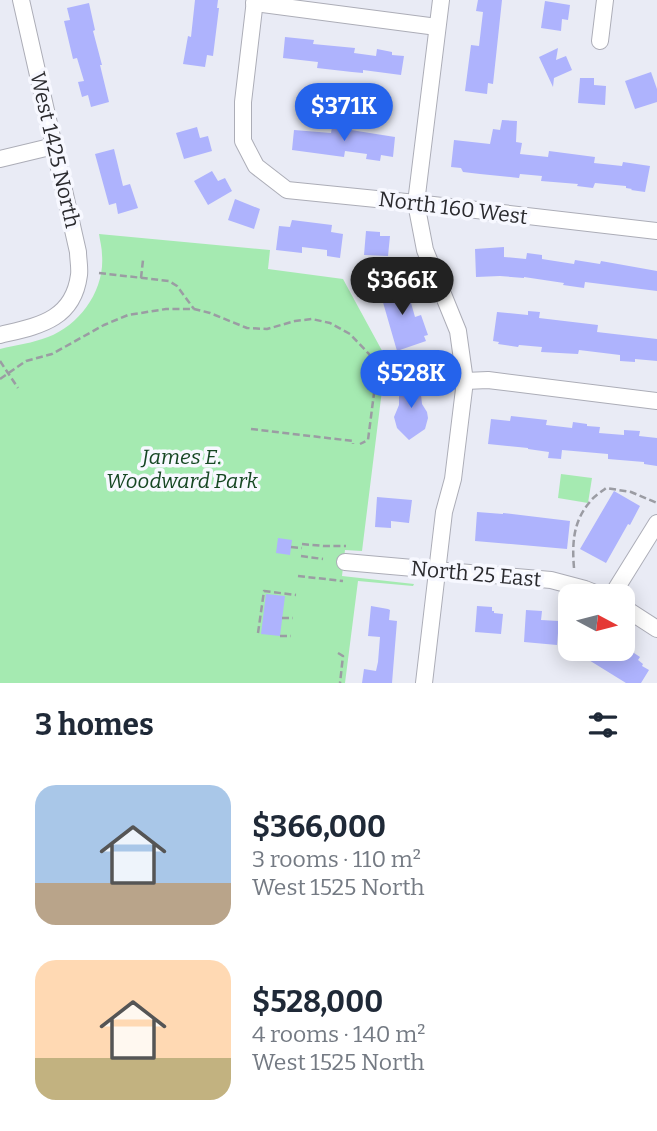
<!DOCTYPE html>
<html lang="en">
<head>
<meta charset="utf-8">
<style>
	:root { --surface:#fff; --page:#f2f2f3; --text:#1f2937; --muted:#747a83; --accent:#2563eb }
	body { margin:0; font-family:Bitter,serif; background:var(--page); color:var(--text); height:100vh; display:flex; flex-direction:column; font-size:26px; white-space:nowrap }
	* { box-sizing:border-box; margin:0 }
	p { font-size:23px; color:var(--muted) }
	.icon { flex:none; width:38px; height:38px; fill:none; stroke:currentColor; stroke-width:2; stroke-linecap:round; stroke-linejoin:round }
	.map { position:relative; height:683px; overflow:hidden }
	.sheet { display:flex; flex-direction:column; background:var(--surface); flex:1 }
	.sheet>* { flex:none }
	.needle { width:46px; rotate:97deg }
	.controls { position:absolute; left:558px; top:584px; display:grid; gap:14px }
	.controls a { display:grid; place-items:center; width:77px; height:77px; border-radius:14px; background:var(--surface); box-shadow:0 4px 18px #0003; font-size:35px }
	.price { position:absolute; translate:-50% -60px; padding:0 16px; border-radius:24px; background:var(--accent); color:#fff; font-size:23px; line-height:46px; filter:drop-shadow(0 2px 4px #0008) }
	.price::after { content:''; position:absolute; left:50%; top:42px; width:21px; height:16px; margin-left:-10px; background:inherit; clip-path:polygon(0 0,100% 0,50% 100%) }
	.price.selected { background:#222; color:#fff }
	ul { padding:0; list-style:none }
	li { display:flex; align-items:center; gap:21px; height:175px; padding:0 35px }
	li span { display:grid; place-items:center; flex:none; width:196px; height:140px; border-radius:21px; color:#555 }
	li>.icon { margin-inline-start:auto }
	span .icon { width:84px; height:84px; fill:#fffc; stroke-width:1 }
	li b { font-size:30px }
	h2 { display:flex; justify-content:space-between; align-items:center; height:84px; padding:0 35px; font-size:30px }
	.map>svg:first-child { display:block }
	.green { fill:#a5eab1 }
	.building { fill:#aeb3fd }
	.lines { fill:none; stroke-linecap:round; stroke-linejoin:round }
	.minor-casing { stroke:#acadb7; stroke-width:18 }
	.path { stroke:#9b9ca3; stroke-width:2.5; stroke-dasharray:7 3.5; stroke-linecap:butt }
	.minor { stroke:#fff; stroke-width:16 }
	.labels { text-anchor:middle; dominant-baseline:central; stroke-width:7; stroke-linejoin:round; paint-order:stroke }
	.street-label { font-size:21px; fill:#2a2a2e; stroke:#f7f8ff }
	.park-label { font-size:21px; font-style:italic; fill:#164723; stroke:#f7f8ff }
</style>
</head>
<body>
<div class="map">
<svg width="657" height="683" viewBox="0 0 657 683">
	<rect width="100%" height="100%" fill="#e9ebf5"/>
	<g class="green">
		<path d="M99 234 270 250 268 269 343 279 386 358 362 551 345 550 342 576 414 584 413 586 358 581 345 683H0V349C16 345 33 343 48 337 80 325 105 290 102 255 102 248 100 241 99 234Z"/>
		<path d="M561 474 592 478 588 503 558 498Z"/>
	</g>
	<g class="building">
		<path d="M195 0H218L217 8H219L213 56 207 55 205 67 183 64 188 36 191 37Z"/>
		<path d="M478 0H502L493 84 488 83 487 94 465 91 471 45 479 46 483 12 476 11Z"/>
		<path d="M545 1 570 5 568 20 562 19 561 31 541 28Z"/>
		<path d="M89 3 95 30 93 31 102 65H100L109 102 91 107 88 95 82 97 78 82 84 81 77 58 73 59 64 21 70 20 67 8Z"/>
		<path d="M285 37 314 40 313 44 355 48 354 53 376 56 377 49 392 52V55L404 56 401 75 363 70V73L352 72 317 68 318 62 283 58Z"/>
		<path d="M558 48 556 60 566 56 572 70 554 78 553 87 539 57Z"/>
		<path d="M651 72 657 89V102L635 109 625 81Z"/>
		<path d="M580 78H594V85L606 86 605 105 578 103Z"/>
		<path d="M502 120 517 121 516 142 522 143 520 154 548 157 549 151 595 157 594 163 622 166 623 162 650 166 645 192 631 190 632 189 626 188V186L595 183 593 188 577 186 578 184 541 181 542 176 520 174 519 178 480 174 463 172 461 168 451 167 454 140 490 144 493 129 500 130Z"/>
		<path d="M197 127 200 138 208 136 212 151 184 159 176 133Z"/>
		<path d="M332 127 395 137 393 157 381 155 380 161 366 159 367 154 345 151 344 157 292 150 294 130 331 133Z"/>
		<path d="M114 149 123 186 130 184 138 208 118 214 116 203 109 205 95 154Z"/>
		<path d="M212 171 218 181 225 178 232 191 208 205 194 181Z"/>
		<path d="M235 199 260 209 254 229 228 220Z"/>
		<path d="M292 220 332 225 331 232 343 234 340 258 327 256V250L302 247V253L276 250 279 226 290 227Z"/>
		<path d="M366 231 380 232V236H390L388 256 364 255Z"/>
		<path d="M504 247V257L526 259 527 253 542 255V259L574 264 575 260 600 264 601 261 657 271V291L585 282 584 288 563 285 564 283 524 277V278L500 276 476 277 475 249Z"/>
		<path d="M396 280 399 291 407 289 415 317 421 315 428 335 424 336 426 341 397 351 378 285Z"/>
		<path d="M528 311 540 312 539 318 598 325 597 332 657 339V361L635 359V362L620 361V355L579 350 578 354 541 352 542 347 519 345 518 347 498 344 499 342 493 341 497 312 528 315Z"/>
		<path d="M407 380 415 381 420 385 422 404 427 412 428 418 425 429 409 440 397 428 394 417 399 405V388L402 383Z"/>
		<path d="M511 416 547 420 546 425 572 428 573 422 587 424V426L600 427 599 433 624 435V430L640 431 639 436 657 438V466L644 464V462L608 459V454L562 450 561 459 548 458 549 452 528 449V448L488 444 491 419 510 421Z"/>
		<path d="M614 491 640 506 630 525 628 524 606 563 580 549Z"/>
		<path d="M377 497 412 500 409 523 391 521V528L375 527Z"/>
		<path d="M477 512 503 514V513L570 521 567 549 475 541Z"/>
		<path d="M278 538 292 540 290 555 276 553Z"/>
		<path d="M266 594 285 596 280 636 261 634Z"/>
		<path d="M371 606 388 609 390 610 389 620 397 621 392 683H362L364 669 376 671 378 662 380 637 368 636Z"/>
		<path d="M477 606 492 607V611H494V613L503 614 501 634 475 632Z"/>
		<path d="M526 610 542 611 541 620 559 621 557 645 524 642Z"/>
		<path d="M571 649H628L640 657 638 660 643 664 642 666 649 670 641 683H626Z"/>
	</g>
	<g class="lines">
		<g class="minor-casing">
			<g id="minor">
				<path d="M255 0 243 102V141L256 166 287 190 416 203 657 231"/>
				<path d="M254 3 437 27"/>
				<path d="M600 41 605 0"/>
				<path d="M0 159 54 146"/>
				<path d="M0 335C37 326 73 321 79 275 80 268 78 259 78 252L21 0"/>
				<path d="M465 381 488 380 657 401"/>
				<path d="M345 562 551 580 585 589 605 597"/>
				<path d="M611 597 657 523"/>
				<path d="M623 607 657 629"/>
				<path d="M424 683 444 512 453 479 465 381 458 331 425 250 416 203 441 0"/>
			</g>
		</g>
		<g class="path">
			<path d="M99 273 169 281 177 286 194 309"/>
			<path d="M141 278 143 260"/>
			<path d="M0 361 18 388"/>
			<path d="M0 379 26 361 52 354 104 325 128 315 166 309H194L210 313 247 328 267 329 295 321 312 319 330 323 350 334 369 354 377 370 368 440 360 444"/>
			<path d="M251 429 353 441V444"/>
			<path d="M302 544 324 546H346"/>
			<path d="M291 547 302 548"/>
			<path d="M301 556 323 559"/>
			<path d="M574 568C572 544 573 522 589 503 593 497 601 492 606 488L631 492 657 503"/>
			<path d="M298 576 343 581"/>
			<path d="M282 618H293"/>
			<path d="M258 633 264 591 296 595"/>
			<path d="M280 636H291"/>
			<path d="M338 653 343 656 340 683"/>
		</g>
		<use href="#minor" class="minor"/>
	</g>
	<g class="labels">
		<g class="street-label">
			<text transform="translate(55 150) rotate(77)">West 1425 North</text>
			<text transform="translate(453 208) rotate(7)">North 160 West</text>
			<text transform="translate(476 574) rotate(5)">North 25 East</text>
		</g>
		<g class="park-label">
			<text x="182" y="457">James E.<tspan x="182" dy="24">Woodward Park</tspan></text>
		</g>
	</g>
</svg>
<div class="controls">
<a><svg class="needle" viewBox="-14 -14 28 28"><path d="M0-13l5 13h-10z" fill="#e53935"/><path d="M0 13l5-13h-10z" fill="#747a83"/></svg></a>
</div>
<b class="price" style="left:344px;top:143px">$371K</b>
<b class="price selected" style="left:402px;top:317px">$366K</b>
<b class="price" style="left:411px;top:410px">$528K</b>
</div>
<section class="sheet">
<h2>3 homes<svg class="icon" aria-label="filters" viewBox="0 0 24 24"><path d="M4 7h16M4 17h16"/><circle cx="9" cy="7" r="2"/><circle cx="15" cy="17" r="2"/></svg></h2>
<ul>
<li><span style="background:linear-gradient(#a9c7e8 70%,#b9a48a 0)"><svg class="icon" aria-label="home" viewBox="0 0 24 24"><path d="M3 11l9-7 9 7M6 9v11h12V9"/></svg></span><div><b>$366,000</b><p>3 rooms · 110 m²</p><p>West 1525 North</p></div></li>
<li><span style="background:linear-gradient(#ffd9b3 70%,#c2b280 0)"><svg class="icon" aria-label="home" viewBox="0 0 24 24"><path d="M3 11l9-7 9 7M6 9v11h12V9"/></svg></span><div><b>$528,000</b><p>4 rooms · 140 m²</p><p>West 1525 North</p></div></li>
</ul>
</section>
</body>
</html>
